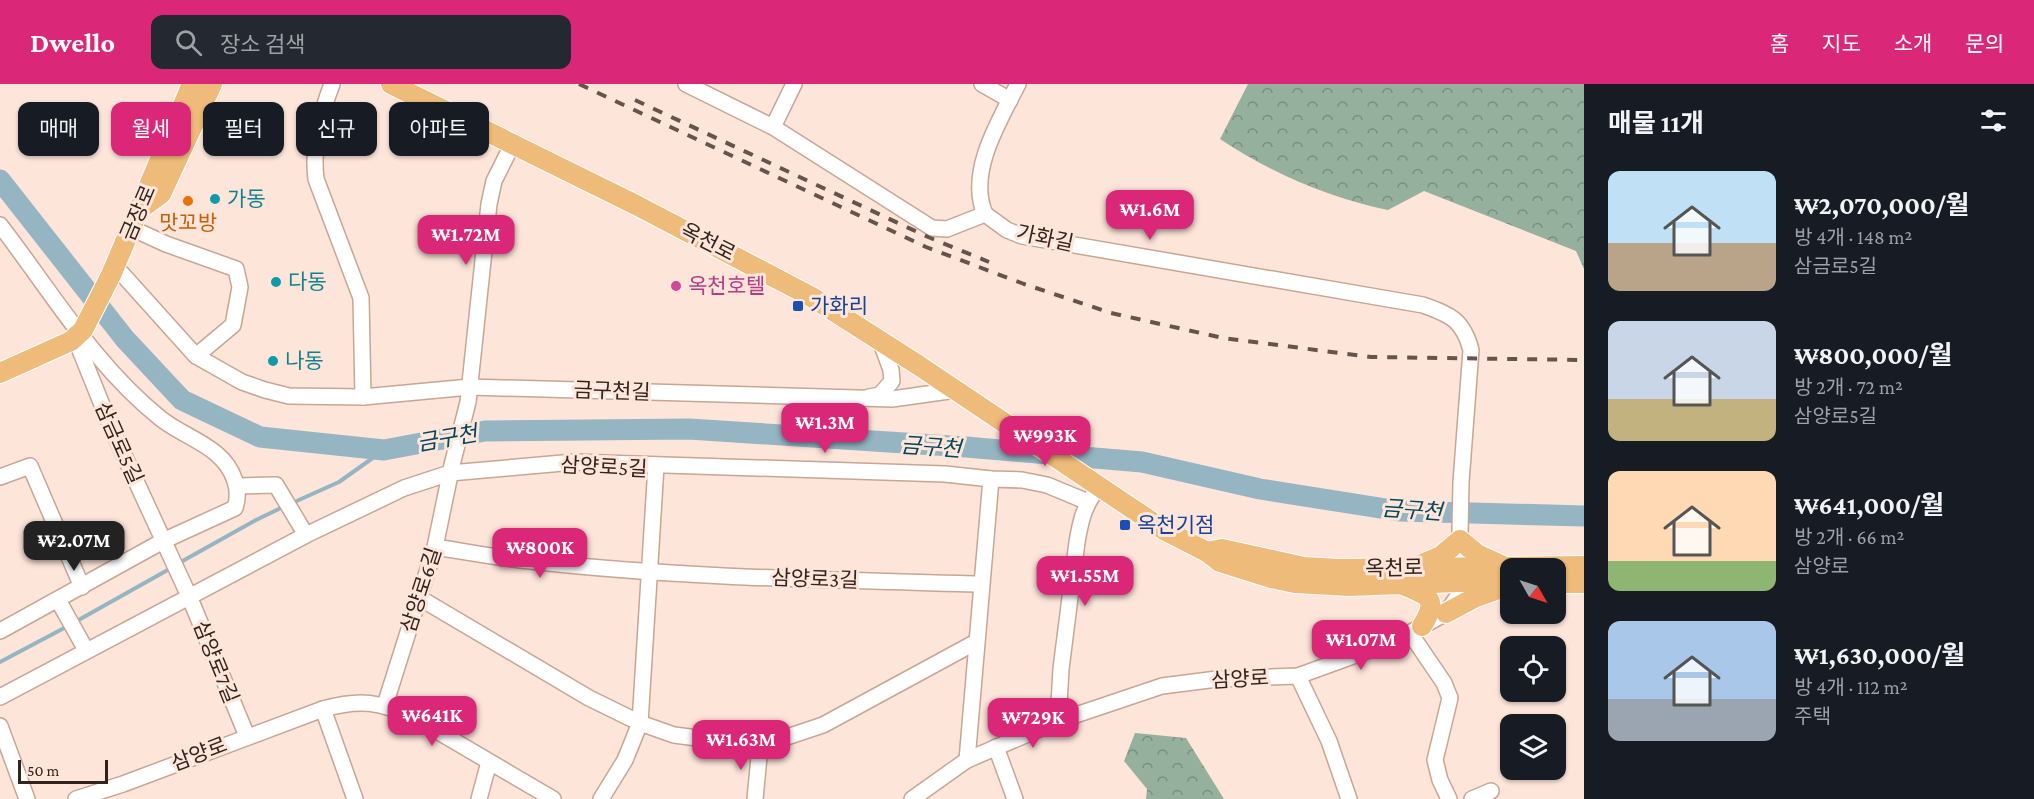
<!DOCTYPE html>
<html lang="ko">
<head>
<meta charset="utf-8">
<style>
	:root { --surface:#171b24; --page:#242831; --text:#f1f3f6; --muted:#9ea1a6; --accent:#db2777 }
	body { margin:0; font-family:"Crimson Pro","Noto Sans KR",serif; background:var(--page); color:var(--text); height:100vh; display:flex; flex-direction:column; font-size:22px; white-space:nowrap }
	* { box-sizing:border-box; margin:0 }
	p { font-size:20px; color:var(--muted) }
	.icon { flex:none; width:33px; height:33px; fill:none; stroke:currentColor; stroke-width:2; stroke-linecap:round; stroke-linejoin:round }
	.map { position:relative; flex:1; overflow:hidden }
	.details { display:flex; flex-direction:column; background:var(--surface); width:450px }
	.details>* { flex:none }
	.banner { position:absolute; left:18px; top:18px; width:570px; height:54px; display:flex; gap:12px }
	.needle { width:39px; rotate:129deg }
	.fabs { position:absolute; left:1500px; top:474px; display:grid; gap:12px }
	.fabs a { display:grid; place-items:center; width:66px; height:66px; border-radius:12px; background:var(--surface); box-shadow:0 2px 4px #0004; font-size:30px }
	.scale { position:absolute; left:18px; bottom:15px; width:90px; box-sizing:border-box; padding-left:6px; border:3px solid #32241d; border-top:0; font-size:16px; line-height:21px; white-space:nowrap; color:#32241d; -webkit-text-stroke:4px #fde5da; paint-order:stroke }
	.price { position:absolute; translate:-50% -51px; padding:0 14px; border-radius:12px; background:var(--accent); color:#fff; font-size:20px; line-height:39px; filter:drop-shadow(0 2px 3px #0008) }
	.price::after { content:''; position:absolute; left:50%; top:36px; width:18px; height:14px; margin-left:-9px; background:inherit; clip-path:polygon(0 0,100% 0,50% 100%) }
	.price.current { background:#222; color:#fff }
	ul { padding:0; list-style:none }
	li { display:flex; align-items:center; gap:18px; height:150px; padding:0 24px }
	li span { display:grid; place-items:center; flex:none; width:168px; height:120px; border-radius:12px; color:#555 }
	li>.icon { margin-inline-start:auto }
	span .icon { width:72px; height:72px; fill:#fffc; stroke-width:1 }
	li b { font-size:26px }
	h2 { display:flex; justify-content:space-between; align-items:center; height:72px; padding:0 24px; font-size:26px }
	.tag { padding:0 21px; border-radius:12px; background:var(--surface); box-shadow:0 2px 4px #0004; font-size:21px; line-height:54px }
	.tag.current { background:var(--accent); color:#fff }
	header { display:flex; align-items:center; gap:36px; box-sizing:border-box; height:84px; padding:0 30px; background:var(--accent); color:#fff }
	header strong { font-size:28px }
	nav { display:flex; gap:33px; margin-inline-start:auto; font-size:21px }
	.search { width:420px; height:54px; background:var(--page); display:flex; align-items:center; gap:15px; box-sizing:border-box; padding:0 21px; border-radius:12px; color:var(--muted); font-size:22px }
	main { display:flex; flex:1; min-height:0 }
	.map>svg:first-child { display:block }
	.forest { fill:url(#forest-crowns) }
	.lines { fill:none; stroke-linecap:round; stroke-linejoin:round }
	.stream { stroke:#95b5c3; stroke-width:4 }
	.river { stroke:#95b5c3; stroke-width:21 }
	.minor-casing { stroke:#c9a593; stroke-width:18 }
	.major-casing { stroke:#fff; stroke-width:22 }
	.minor { stroke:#fff; stroke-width:15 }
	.major { stroke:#eebb7a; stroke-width:20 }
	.rail { stroke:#65544c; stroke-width:4; stroke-dasharray:10 10; stroke-linecap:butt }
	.culture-dot { fill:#0f9aa8; stroke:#fde5da; stroke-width:2 }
	.food-dot { fill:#e8710a; stroke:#fde5da; stroke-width:2 }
	.hotel-dot { fill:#d1479c; stroke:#fde5da; stroke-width:2 }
	.transit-dot { fill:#1a4fb4; stroke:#fde5da; stroke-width:2 }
	.labels { text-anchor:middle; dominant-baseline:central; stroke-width:6; stroke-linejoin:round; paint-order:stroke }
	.culture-label { font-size:21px; fill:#0d838f; stroke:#fde5da; text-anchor:start }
	.street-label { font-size:21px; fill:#32241d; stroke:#fde5da }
	.food-label { font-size:21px; fill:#c56008; stroke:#fde5da }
	.hotel-label { font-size:21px; fill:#b23c85; stroke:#fde5da; text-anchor:start }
	.transit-label { font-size:21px; fill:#164399; stroke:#fde5da; text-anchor:start }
	.water-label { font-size:22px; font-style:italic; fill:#02465c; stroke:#fde5da }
</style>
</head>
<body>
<header>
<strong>Dwello</strong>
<div class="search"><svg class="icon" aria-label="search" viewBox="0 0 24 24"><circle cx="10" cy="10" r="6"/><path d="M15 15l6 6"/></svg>장소 검색</div>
<nav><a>홈</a><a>지도</a><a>소개</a><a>문의</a></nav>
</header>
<main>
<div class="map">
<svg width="1584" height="715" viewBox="0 0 1584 715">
	<defs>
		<pattern id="forest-crowns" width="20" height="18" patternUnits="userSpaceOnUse" patternTransform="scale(1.5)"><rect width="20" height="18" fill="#95b09c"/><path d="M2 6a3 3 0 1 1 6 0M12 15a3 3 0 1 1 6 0" fill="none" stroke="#7a8f7f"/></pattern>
	</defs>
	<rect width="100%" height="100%" fill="#fde5da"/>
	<g class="forest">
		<path d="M1248 0H1584V185L1576 167 1424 107 1388 126C1330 114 1269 88 1220 55Z"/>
		<path d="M1135 649 1186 654 1224 715H1146L1147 705 1124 677Z"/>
	</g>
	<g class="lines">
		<g class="stream">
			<path d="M290 420 339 398 384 366"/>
			<path d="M179 479 256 436 283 423"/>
			<path d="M75 538 173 483"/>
			<path d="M0 578 68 542"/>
		</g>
		<path class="river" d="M0 96 125 255 182 316 260 353 384 366 485 347 689 345 966 363 1142 378 1260 405 1399 427 1584 432"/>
		<g class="minor-casing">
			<g id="minor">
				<path d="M332 0C320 32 312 61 316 95L361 214 363 313"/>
				<path d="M686 0 773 43 932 144 947 145 985 130 1007 146 1022 152 1423 221C1451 231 1463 236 1471 266L1461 398 1459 498 1458 512 1446 529 1397 556 1298 592 1217 595 1162 602 1058 637 967 676 912 715"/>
				<path d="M982 0 1010 16"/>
				<path d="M773 43 794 0"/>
				<path d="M985 130C967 89 999 37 1018 0"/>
				<path d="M0 141C51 207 94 281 160 334 186 355 224 362 235 397 238 406 238 415 235 424L163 457 0 547"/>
				<path d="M131 144 166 160 236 185 240 203 233 241 196 272"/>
				<path d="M115 182 196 272 242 298 265 306 289 312 363 313 470 303 892 315 956 306"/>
				<path d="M75 254 111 343 189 512 247 652"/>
				<path d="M869 313 880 311 892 297 891 286 880 256"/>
				<path d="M0 393 30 382 82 503"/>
				<path d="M237 402 276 401 306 451"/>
				<path d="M435 463C467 468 498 474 530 477 680 494 831 496 981 500"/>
				<path d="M418 513 589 614 640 639 674 651 760 662 823 641 976 558"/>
				<path d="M58 516 86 566"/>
				<path d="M1410 549 1444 599 1450 614 1435 676 1440 696 1449 715"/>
				<path d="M1298 592 1329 657 1349 715"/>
				<path d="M0 613 306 451 404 404 450 389 574 378 945 390 991 395 1022 396 1047 401 1088 418"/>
				<path d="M385 621 435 463 452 381 468 318 489 120 494 97 512 61"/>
				<path d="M323 625 355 715"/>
				<path d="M1058 637 1061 585 1077 458C1080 441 1083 425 1093 411"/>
				<path d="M0 642 27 715"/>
				<path d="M996 663 1015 715"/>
				<path d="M967 676 991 395"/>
				<path d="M76 715 123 700 323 625C360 615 379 617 415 634L553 715"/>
				<path d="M479 715 489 678"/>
				<path d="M601 715 625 676 640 639 656 382"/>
				<path d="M755 715 760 662"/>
				<path d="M1472 715 1491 707"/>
			</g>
		</g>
		<g class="major-casing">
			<g id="major">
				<path d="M391 0 636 121 810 212 918 281 1164 446 1207 468 1220 478 1271 494 1295 499 1349 502 1459 498H1510"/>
				<path d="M139 126 161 110 212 0"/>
				<path d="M0 289 71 257 83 246 111 191 192 0"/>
				<path d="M1207 468 1222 465 1304 483 1338 485 1584 482"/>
				<path d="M1420 481 1441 472 1460 456 1477 470 1501 481"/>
				<path d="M1556 499H1584"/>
				<path d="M1403 501C1429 512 1439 514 1422 542"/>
				<path d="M1446 529 1476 513 1504 503"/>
			</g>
		</g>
		<use href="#minor" class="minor"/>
		<use href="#major" class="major"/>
		<g class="rail">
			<path d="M579 0 926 163 1024 200 1111 229 1223 254 1371 273 1584 276"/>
			<path d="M635 16 928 153 989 178"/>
		</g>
	</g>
	<g class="culture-dot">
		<circle cx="215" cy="115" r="6"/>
		<circle cx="276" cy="198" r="6"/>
		<circle cx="273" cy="277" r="6"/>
	</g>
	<circle class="food-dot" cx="188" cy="117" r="6"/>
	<circle class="hotel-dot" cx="676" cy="202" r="6"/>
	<g class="transit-dot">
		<rect x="792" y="216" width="12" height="12" rx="3"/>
		<rect x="1119" y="435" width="12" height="12" rx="3"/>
	</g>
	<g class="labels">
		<g class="culture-label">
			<text x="227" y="115">가동</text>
			<text x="288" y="198">다동</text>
			<text x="285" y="277">나동</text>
		</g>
		<g class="street-label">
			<text transform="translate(138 129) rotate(-67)">금장로</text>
			<text transform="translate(1045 154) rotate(12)">가화길</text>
			<text transform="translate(708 158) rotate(27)">옥천로</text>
			<text transform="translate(612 307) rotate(2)">금구천길</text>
			<text transform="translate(119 359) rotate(66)">삼금로5길</text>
			<text transform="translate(604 383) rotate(3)">삼양로5길</text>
			<text transform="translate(1394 484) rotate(-1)">옥천로</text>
			<text transform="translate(815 495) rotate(2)">삼양로3길</text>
			<text transform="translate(421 506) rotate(-72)">삼양로6길</text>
			<text transform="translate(216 578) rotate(68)">삼양로7길</text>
			<text transform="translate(1240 595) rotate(-3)">삼양로</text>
			<text transform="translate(199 670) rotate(-21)">삼양로</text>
		</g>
		<g class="food-label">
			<text x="188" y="139">맛꼬방</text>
		</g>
		<g class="hotel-label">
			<text x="688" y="202">옥천호텔</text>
		</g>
		<g class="transit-label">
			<text x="810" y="222">가화리</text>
			<text x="1137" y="441">옥천기점</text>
		</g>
		<g class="water-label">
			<text transform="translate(447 354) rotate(-10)">금구천</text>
			<text transform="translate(931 363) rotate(4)">금구천</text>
			<text transform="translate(1412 426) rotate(4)">금구천</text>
		</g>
	</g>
</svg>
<div class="fabs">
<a><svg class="needle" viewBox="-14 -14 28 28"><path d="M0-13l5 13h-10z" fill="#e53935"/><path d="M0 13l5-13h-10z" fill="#9ea1a6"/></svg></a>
<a><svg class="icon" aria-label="locate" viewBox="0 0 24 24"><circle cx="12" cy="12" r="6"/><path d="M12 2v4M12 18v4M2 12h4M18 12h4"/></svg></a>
<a><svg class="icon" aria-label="layers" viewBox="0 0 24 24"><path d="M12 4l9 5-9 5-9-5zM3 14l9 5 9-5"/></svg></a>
</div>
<div class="scale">50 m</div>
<b class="price" style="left:1150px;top:157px">₩1.6M</b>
<b class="price" style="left:466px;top:182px">₩1.72M</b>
<b class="price" style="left:825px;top:370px">₩1.3M</b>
<b class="price" style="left:1045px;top:383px">₩993K</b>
<b class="price current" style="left:74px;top:488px">₩2.07M</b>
<b class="price" style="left:540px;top:495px">₩800K</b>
<b class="price" style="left:1085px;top:523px">₩1.55M</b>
<b class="price" style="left:1361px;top:587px">₩1.07M</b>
<b class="price" style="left:432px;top:663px">₩641K</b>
<b class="price" style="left:1033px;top:665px">₩729K</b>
<b class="price" style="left:741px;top:687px">₩1.63M</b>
<div class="banner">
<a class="tag">매매</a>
<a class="tag current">월세</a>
<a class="tag">필터</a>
<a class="tag">신규</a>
<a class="tag">아파트</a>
</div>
</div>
<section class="details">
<h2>매물 11개<svg class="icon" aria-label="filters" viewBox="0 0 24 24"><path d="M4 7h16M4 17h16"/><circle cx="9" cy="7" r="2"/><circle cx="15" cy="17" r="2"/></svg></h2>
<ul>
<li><span style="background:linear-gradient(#bfe0f5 60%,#b9a48a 0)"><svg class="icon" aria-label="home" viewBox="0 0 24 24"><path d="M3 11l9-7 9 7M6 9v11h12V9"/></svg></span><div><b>₩2,070,000/월</b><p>방 4개 · 148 m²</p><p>삼금로5길</p></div></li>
<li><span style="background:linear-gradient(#c9d6e8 65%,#c2b280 0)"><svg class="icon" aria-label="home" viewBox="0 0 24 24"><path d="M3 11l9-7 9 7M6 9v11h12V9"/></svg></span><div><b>₩800,000/월</b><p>방 2개 · 72 m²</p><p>삼양로5길</p></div></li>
<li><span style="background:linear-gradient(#ffd9b3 75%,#8fb573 0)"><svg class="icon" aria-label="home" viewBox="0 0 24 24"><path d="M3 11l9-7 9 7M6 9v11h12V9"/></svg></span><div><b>₩641,000/월</b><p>방 2개 · 66 m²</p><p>삼양로</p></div></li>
<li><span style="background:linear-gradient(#a9c7e8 65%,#9aa5b1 0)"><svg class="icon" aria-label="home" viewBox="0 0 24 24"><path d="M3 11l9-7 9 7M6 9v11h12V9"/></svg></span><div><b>₩1,630,000/월</b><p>방 4개 · 112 m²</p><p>주택</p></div></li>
</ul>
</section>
</main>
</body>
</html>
